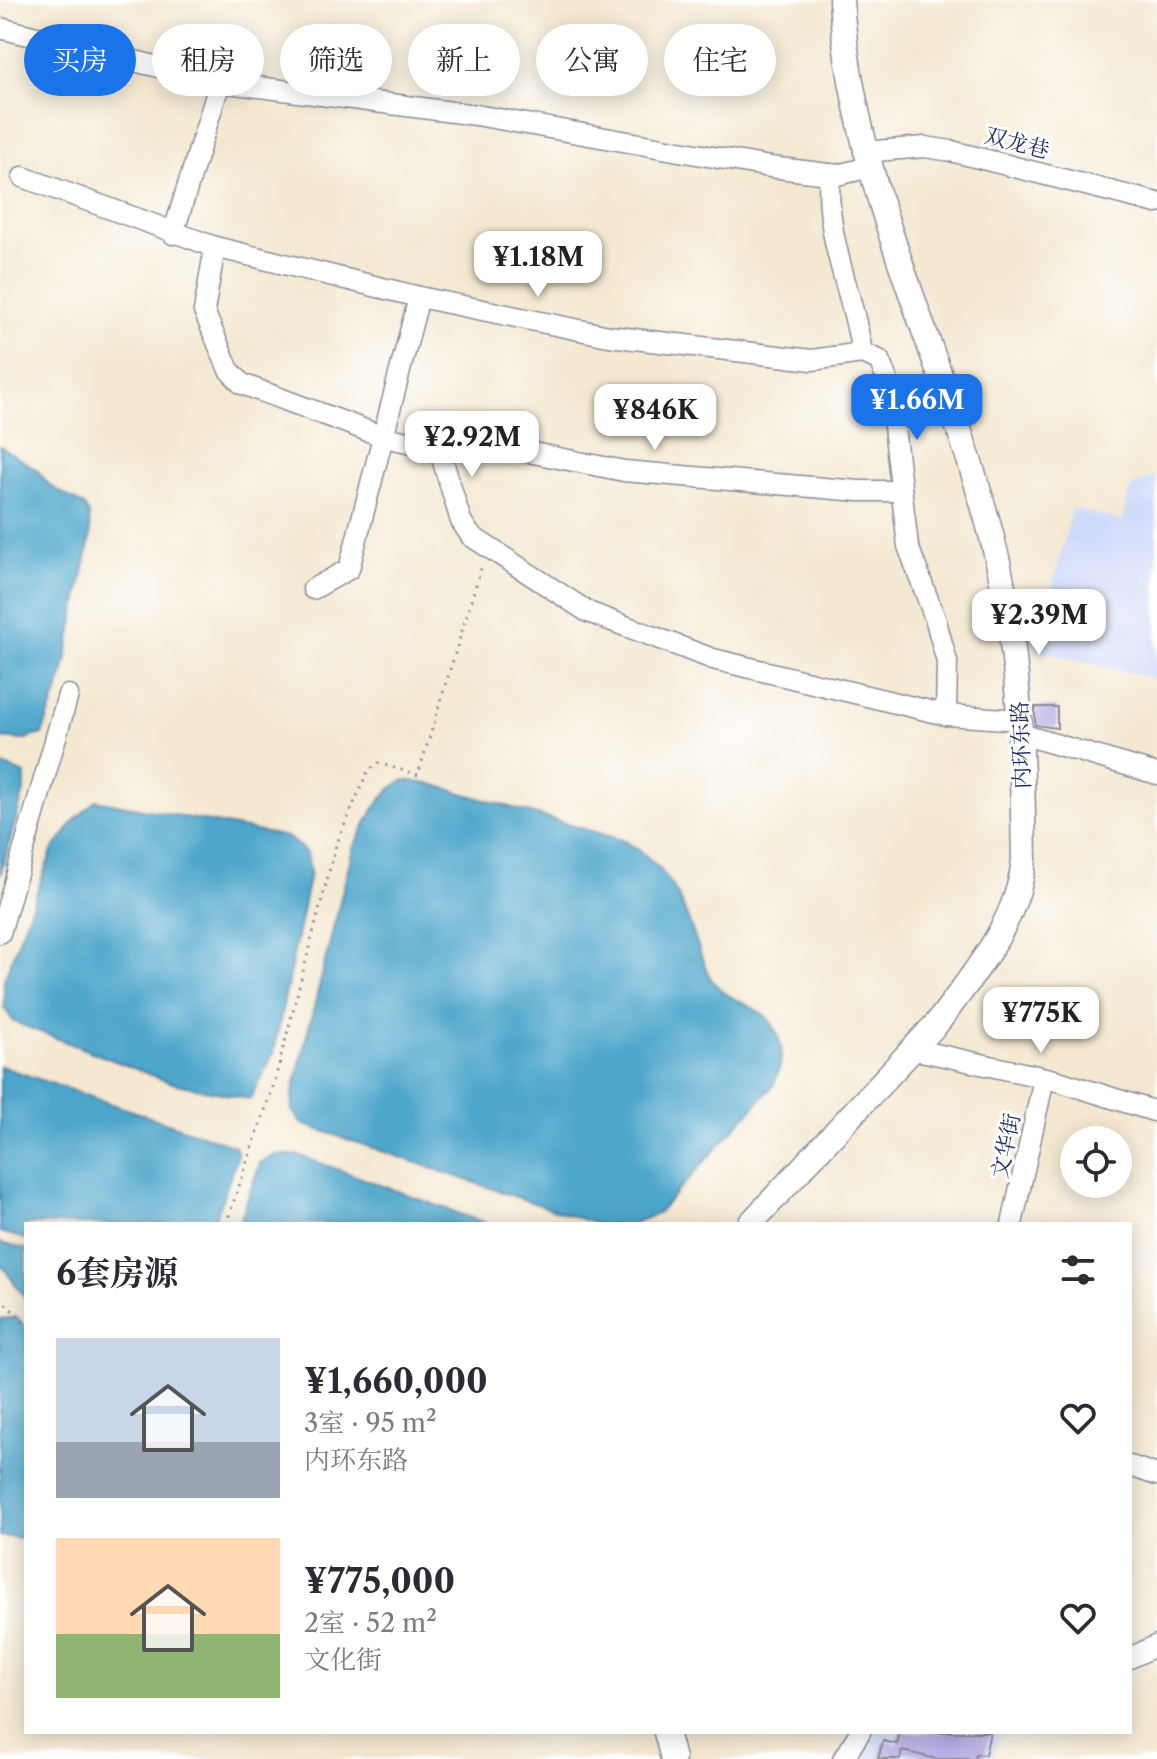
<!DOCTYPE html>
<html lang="zh">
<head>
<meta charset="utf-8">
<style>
	:root { --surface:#fff; --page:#f7f7f7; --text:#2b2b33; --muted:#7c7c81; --accent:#1a73e8 }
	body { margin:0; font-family:"Libre Caslon Text","Noto Serif SC",serif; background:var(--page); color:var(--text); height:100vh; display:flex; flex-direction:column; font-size:30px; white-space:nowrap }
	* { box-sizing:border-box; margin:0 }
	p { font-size:26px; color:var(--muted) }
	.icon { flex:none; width:44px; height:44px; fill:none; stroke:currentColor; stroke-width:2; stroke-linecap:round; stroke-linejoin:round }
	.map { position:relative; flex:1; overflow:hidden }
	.details { position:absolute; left:24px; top:1222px; width:1108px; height:512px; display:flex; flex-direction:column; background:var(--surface); border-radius:0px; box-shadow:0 4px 20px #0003 }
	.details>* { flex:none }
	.guide { position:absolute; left:24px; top:24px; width:1110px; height:72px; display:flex; gap:16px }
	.tools { position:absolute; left:1060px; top:1126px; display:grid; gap:16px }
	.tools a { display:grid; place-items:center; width:72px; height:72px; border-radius:50%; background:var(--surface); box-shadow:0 4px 20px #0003; font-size:40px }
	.price { position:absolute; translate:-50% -68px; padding:0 18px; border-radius:16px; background:#fff; color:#222; font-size:26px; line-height:52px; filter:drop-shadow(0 2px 4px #0008) }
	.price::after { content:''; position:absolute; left:50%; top:48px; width:24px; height:18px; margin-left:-12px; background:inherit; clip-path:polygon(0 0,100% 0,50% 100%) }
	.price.active { background:var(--accent); color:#fff }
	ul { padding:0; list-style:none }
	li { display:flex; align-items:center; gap:24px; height:200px; padding:0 32px }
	li span { display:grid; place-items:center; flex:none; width:224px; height:160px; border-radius:0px; color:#555 }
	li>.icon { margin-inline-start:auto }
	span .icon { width:96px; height:96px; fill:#fffc; stroke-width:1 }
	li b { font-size:34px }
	h2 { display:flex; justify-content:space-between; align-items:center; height:96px; padding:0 32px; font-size:34px }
	.tag { padding:0 28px; border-radius:36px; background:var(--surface); box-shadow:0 4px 20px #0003; font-size:28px; line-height:72px }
	.tag.active { background:var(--accent); color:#fff }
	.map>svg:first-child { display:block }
	.built { fill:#d0daf9 }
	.water { fill:#4ea6cb; stroke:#346a94; stroke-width:2 }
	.building { fill:#b1a4e2 }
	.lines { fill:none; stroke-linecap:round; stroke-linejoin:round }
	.minor-casing { stroke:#888c97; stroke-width:23 }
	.tertiary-casing { stroke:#888c97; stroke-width:27 }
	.path { stroke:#888c97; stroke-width:3; stroke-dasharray:2 6; stroke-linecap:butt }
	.minor { stroke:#fff; stroke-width:20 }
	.tertiary { stroke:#fff; stroke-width:24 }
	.labels { text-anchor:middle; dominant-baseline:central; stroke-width:6; stroke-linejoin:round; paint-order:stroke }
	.street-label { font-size:22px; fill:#1b2f5e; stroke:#fff }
</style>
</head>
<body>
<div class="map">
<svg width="1157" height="1759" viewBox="0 0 1157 1759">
	<rect width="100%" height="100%" fill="#fff"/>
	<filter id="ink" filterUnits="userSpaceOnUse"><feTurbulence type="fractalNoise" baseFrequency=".0125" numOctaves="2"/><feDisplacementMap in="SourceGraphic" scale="16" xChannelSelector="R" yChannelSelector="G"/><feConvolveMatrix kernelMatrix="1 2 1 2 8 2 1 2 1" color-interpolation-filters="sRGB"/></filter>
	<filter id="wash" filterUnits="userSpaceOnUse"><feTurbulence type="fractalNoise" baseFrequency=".006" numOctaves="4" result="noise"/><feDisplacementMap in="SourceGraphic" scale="32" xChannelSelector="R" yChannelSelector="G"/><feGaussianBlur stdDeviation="1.8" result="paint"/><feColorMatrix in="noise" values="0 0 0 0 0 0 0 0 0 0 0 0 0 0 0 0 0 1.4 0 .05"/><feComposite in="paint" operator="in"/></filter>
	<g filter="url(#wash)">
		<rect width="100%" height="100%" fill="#f4e8d0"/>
		<g class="built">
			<path d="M1157 475V679L1039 651 1043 622 1072 508 1122 521 1131 487Z"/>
			<path d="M876 1732H1002L991 1759H860Z"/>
		</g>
		<g class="water">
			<path d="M0 446 37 470 50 486 83 505 89 514 90 538 63 676 42 734 22 740 0 738Z"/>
			<path d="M0 764 25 774V787L0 876Z"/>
			<path d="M405 780 435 785 625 841C670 868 680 896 697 944 702 958 707 977 719 988 734 1004 763 1006 774 1027 785 1047 782 1066 773 1086L657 1214 631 1224H596L302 1124 292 1111V1096L353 848C365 826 380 790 405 780Z"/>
			<path d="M96 800 287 837 307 853 310 873 273 1055 250 1099 172 1083 14 1022 4 1008V980L52 851 75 820Z"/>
			<path d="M0 1066 235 1146 238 1155 213 1224H26V1239L0 1232Z"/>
			<path d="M275 1155H298L488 1224H239L260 1163Z"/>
			<path d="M0 1243 26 1249V1299L0 1263Z"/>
			<path d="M17 1317 26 1328V1524L22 1538 0 1536V1319Z"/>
		</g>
		<g id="blocks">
			<g class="building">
				<path d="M1035 707H1057V728L1035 725Z"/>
				<path d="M900 1732H990L985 1755 976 1754 975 1759H937L902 1751 900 1759H878L883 1741 897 1744Z"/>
			</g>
		</g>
	</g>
	<g filter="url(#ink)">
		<use href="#blocks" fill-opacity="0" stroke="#888c97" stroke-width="2"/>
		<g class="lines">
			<g class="minor-casing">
				<g id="minor">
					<path d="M0 28 220 82 476 115 770 167 837 175 870 167"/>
					<path d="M864 152 925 147 951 151 1157 203"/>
					<path d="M830 174C824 237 853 292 862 353L879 360 889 384 908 546 936 621 947 662 946 715"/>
					<path d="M23 177 215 247 204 311 229 370 242 384 384 437 423 445 441 455 461 521 471 536 588 612 713 659 946 715 1021 720"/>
					<path d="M173 234 220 82"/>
					<path d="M215 247 419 297 609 336 812 360 862 353"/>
					<path d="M441 455 449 442 468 440 624 471 859 491H901"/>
					<path d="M313 589 349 569 419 297"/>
					<path d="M1021 734 1157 774"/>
					<path d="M0 933 68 695"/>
					<path d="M912 1049 1055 1080 1157 1112"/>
					<path d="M1012 1224 1044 1078"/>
					<path d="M1130 1466 1157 1475"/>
					<path d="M1130 1658 1157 1645"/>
					<path d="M843 1759 860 1732"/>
				</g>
			</g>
			<g class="tertiary-casing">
				<g id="tertiary">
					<path d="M750 1224 938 1022C974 974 1019 920 1024 859 1022 749 1020 641 991 534 944 356 853 187 841 0"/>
					<path d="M666 1732 673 1759"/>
				</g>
			</g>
			<g class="path">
				<path d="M226 1224 274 1084 336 845 368 771 378 763 418 775 482 565"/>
				<path d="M0 1298 26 1324"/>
			</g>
			<use href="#minor" class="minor"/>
			<use href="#tertiary" class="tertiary"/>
		</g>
	</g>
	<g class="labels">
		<g class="street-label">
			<text transform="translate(1017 143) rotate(14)">双龙巷</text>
			<text transform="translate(1021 745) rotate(-92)">内环东路</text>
			<text transform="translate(1006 1146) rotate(-78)">文华街</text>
		</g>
	</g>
</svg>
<div class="tools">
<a><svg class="icon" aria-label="locate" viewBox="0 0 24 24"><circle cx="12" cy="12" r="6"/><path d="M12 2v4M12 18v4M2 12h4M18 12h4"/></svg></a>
</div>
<b class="price" style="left:538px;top:299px">¥1.18M</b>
<b class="price active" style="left:917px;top:442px">¥1.66M</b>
<b class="price" style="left:655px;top:452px">¥846K</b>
<b class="price" style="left:472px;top:479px">¥2.92M</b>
<b class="price" style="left:1039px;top:657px">¥2.39M</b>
<b class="price" style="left:1041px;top:1055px">¥775K</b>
<div class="guide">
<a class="tag active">买房</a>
<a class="tag">租房</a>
<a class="tag">筛选</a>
<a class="tag">新上</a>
<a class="tag">公寓</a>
<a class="tag">住宅</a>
</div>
<section class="details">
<h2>6套房源<svg class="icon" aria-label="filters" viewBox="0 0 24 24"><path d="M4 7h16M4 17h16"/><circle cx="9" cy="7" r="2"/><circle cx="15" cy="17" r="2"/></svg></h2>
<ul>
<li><span style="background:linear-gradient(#c9d6e8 65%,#9aa5b1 0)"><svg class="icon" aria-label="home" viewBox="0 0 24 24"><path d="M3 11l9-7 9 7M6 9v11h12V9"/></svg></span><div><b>¥1,660,000</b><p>3室 · 95 m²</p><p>内环东路</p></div><svg class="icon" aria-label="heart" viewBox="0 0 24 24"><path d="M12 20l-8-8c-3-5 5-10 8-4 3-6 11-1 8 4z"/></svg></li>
<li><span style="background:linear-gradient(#ffd9b3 60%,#8fb573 0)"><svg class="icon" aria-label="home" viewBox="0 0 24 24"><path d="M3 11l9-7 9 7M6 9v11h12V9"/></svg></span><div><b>¥775,000</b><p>2室 · 52 m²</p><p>文化街</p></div><svg class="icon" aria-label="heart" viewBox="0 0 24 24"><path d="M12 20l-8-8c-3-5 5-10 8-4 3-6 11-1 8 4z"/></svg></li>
</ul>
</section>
</div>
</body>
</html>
